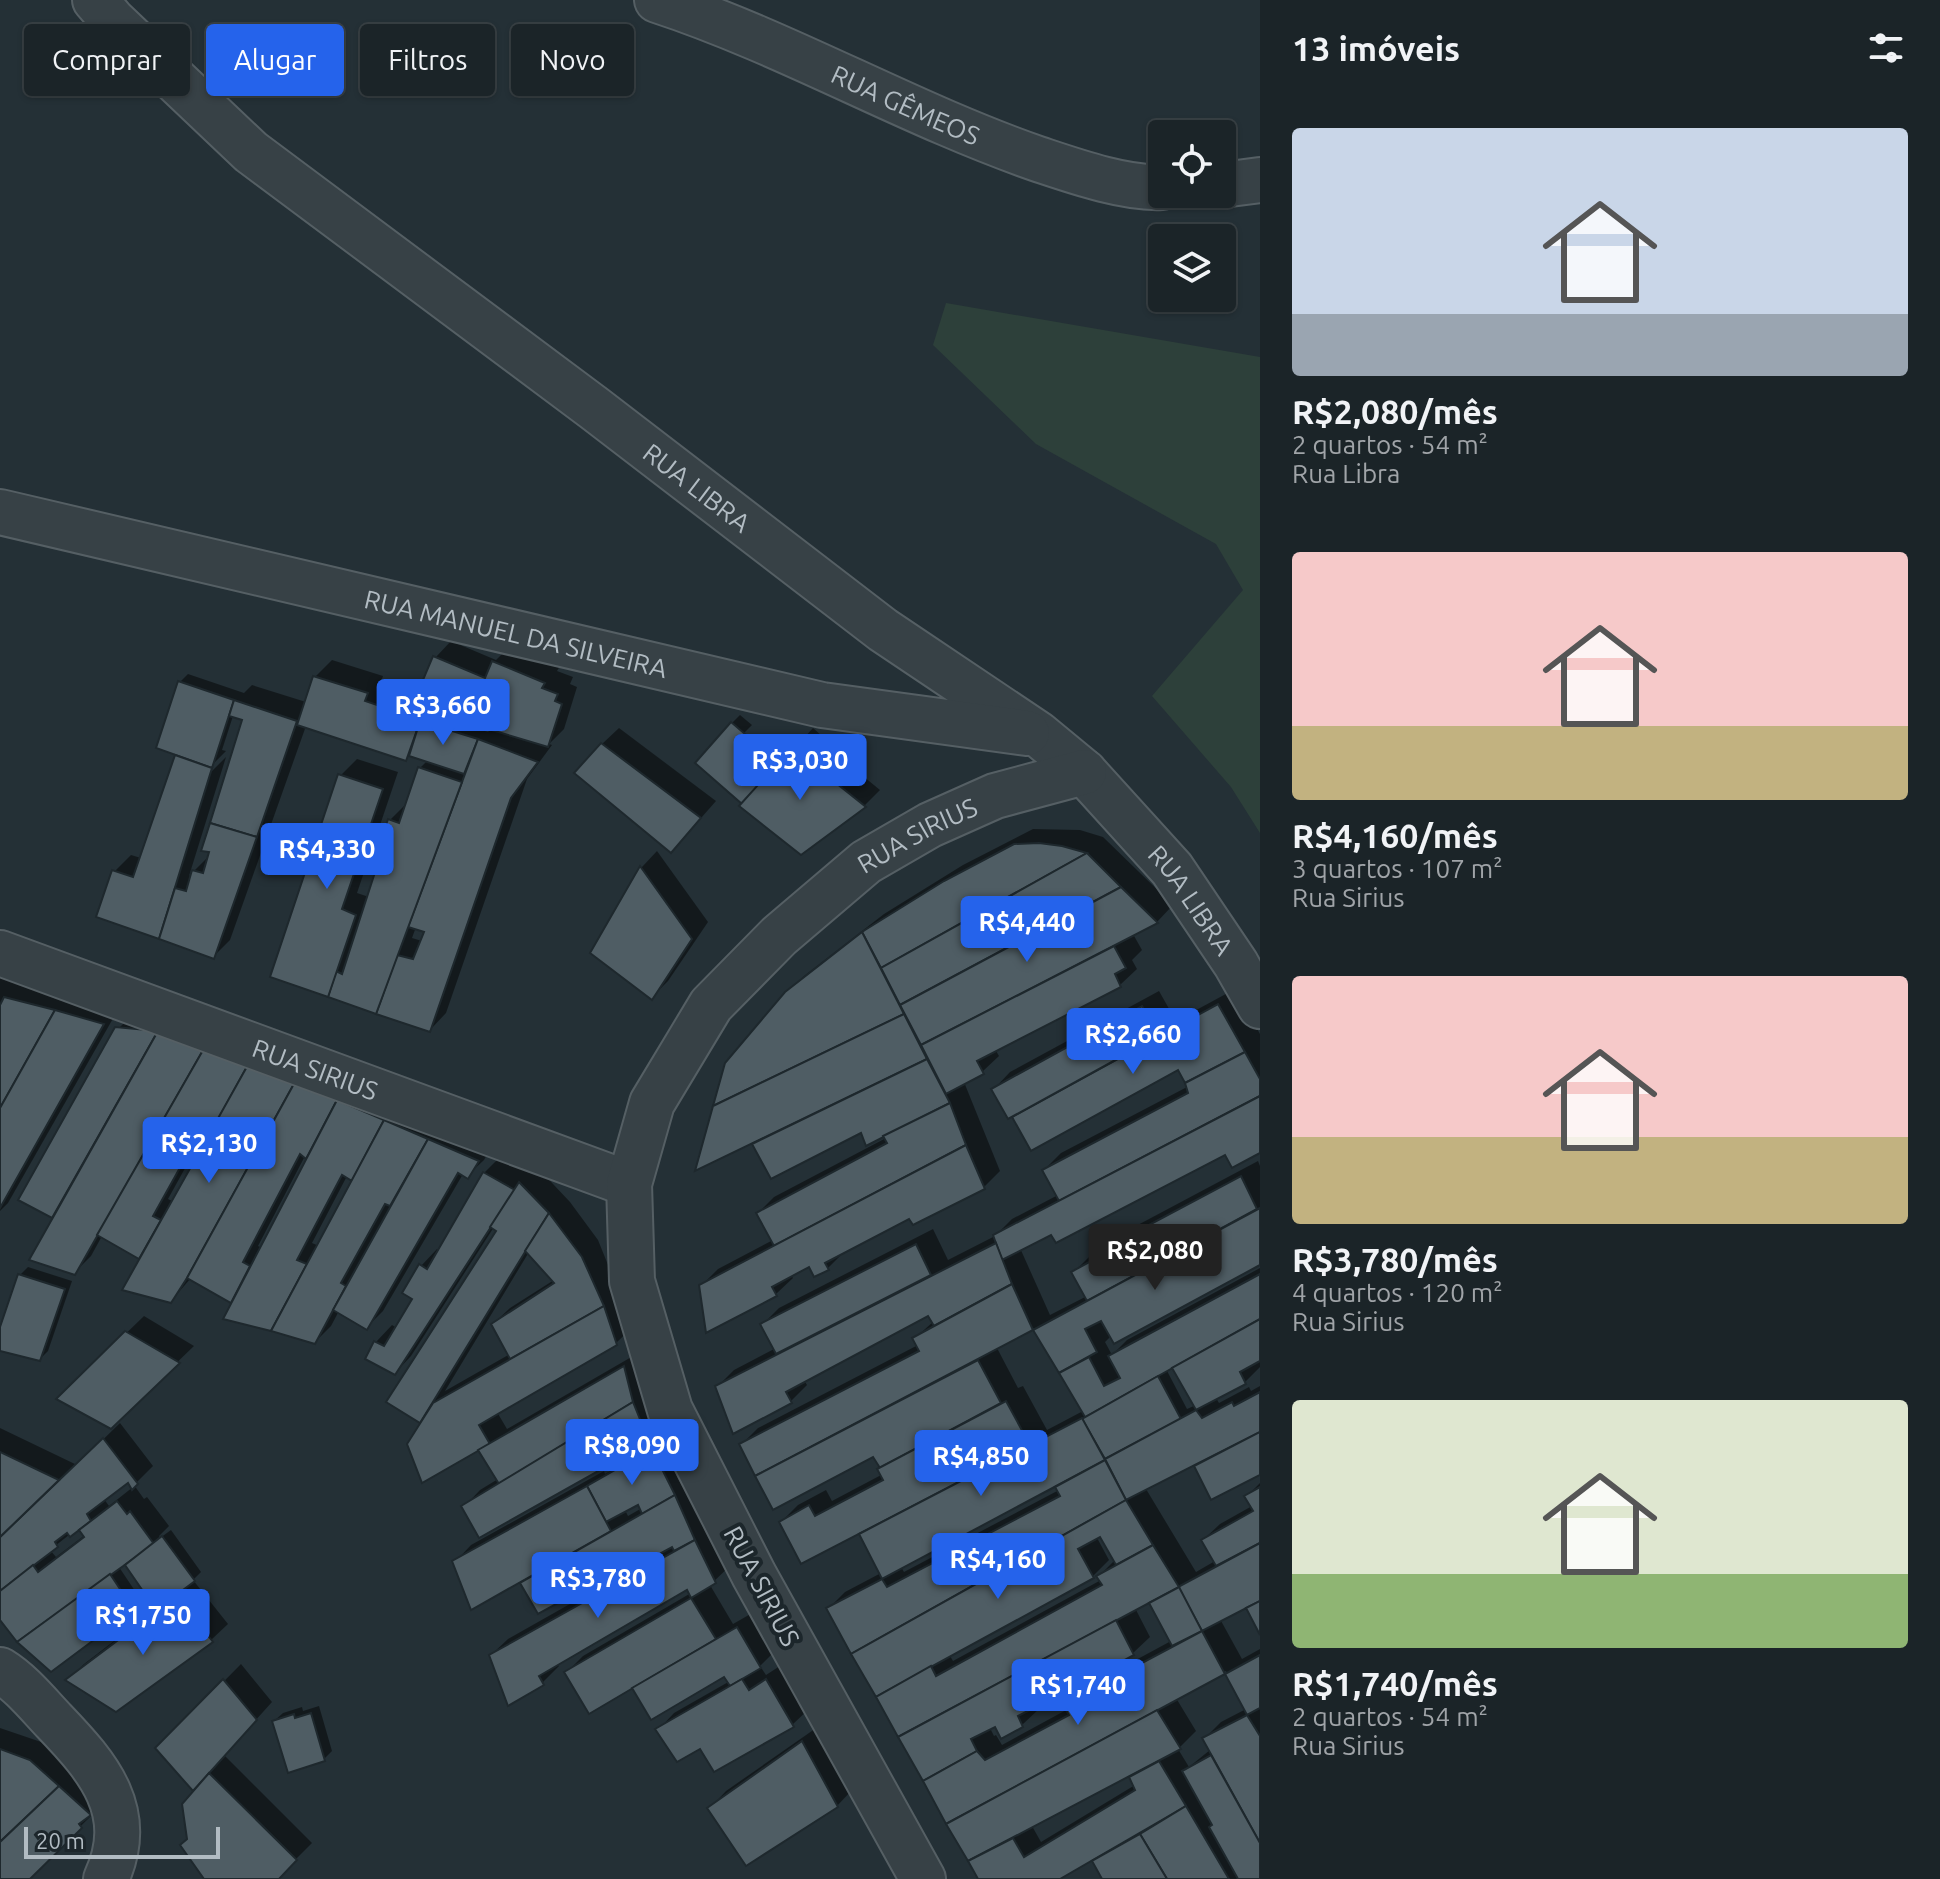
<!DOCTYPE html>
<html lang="pt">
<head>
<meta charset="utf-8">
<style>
	:root { --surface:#1b2428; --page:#283034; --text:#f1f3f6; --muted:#a0a4a8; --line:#394145; --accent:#2563eb }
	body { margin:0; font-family:Ubuntu,sans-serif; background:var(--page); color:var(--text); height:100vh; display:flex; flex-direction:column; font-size:30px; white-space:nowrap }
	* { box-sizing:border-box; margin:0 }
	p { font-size:26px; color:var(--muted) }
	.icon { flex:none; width:44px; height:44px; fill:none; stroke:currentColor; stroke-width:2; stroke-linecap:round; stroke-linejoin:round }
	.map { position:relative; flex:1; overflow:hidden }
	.details { display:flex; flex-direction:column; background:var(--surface); width:680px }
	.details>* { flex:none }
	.top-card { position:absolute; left:24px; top:24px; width:760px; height:72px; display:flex; gap:16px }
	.fabs { position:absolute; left:1148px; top:120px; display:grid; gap:16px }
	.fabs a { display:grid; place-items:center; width:88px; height:88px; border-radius:8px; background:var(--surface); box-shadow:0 2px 6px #0004,0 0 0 2px var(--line); font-size:40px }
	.scale { position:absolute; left:24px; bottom:20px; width:196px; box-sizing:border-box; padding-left:8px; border:4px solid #b2bcc3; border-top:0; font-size:22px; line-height:28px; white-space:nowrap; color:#b2bcc3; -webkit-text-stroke:6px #1c262b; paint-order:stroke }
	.price { position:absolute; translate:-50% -68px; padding:0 18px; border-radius:8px; background:var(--accent); color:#fff; font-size:26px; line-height:52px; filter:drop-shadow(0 2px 4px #0008) }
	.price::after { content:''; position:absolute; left:50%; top:48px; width:24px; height:18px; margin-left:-12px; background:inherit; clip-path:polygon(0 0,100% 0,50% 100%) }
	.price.current { background:#222; color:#fff }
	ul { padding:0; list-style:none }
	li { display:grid; align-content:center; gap:16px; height:424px; padding:0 32px }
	li span { display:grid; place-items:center; height:248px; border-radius:8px; color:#555 }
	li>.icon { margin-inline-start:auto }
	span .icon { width:144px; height:144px; fill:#fffc; stroke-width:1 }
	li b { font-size:34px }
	h2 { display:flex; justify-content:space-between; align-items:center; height:96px; padding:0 32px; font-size:34px }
	.pill { padding:0 28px; border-radius:8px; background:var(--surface); box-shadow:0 2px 6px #0004,0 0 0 2px var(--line); font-size:28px; line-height:72px }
	.pill.current { background:var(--accent); color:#fff }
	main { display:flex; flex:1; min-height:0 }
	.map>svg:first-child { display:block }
	.green { fill:#2d403a }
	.shadow { fill:#0007; fill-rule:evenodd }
	.building { fill:#4f5d64; stroke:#1e282d; stroke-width:2 }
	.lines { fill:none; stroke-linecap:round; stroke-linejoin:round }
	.minor-casing { stroke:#555f64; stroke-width:48 }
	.minor { stroke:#374146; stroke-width:44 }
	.labels { text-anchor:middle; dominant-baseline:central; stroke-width:8; stroke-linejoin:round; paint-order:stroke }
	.street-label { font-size:26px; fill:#b2bcc3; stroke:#1c262b }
</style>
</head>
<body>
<main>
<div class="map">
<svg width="1260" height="1879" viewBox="0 0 1260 1879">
	<rect width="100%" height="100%" fill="#243036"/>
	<path class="green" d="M946 303 1260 357V833L1231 787 1152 696 1243 590 1216 544 1036 444 933 345Z"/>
	<g class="shadow">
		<path d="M451 641 496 660 510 646 560 666 557 671 573 677 570 684 577 687 564 729 549 744 552 745 527 779 446 1013 430 1030 273 976 340 776 357 759 398 772 357 893 369 897 390 820 406 804 420 768 428 760 410 755 406 759 306 726 230 940 214 956 99 916 114 872 131 855 141 858 177 754 180 682 188 674 244 693 252 685 306 702 315 677 332 660 383 676 380 685 396 690 404 682 422 688 435 658ZM233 716 245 719 211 854 189 876 226 757 207 776 204 773 226 751 222 750ZM453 717 492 728 488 732 452 720ZM416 927 426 930 422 941 412 938Z"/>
		<path d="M740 715 752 725 744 733 780 764 813 728 839 751 836 754 880 790 864 806 801 852 744 804 732 723Z"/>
		<path d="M619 728 716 801 687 834 602 744Z"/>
		<path d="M1033 829 1080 830 1103 837 1173 905 1157 922 1133 934 1142 950 1132 960 1137 969 1120 985 995 1049 999 1056 982 1072 964 1082 1000 1171 984 1187 910 1216 844 1252 828 1268 810 1264 790 1274 793 1278 776 1294 708 1330 701 1286 718 1269 773 1240 758 1213 774 1197 886 1138 862 1130 772 1177 753 1141 786 994 804 976 884 914 963 865Z"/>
		<path d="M657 851 708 922 668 981 652 997 593 953 642 867Z"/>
		<path d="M0 976 119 1008 8 1203 0 1211Z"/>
		<path d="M1235 989 1260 1034V1151L1226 1152 1020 1248 1050 1315 1087 1296 1074 1272 1090 1256 1124 1238 1134 1227 1258 1161 1260 1166V1263L1111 1336 1105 1342 1112 1355 1127 1340 1260 1268V1367L1245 1382 1216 1398 1219 1403 1249 1387 1251 1391 1260 1386V1472L1212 1497 1195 1464 1146 1489 1196 1572 1215 1561 1203 1540 1220 1524 1252 1506 1246 1497 1260 1483V1631L1247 1605 1220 1619 1242 1659 1260 1649V1879H1104L1092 1859 1055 1879H980L829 1608 845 1592 881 1573 859 1531 781 1522 798 1505 826 1490 832 1501 883 1474 874 1454 773 1507 742 1444 758 1428 918 1345 914 1339 934 1321 929 1313 804 1380 807 1385 791 1401 718 1386 734 1370 776 1348 763 1324 779 1308 933 1229 948 1260 995 1236 1012 1219 1058 1195 1044 1170 1061 1153 1187 1087 1179 1067 1031 1148 1013 1114 994 1089 1010 1072 1159 991 1176 1021ZM1034 1328 1083 1411 1047 1430 1023 1386 1018 1388 997 1348ZM1173 1365 1196 1405 1187 1409 1166 1369ZM1055 1484 1059 1490 904 1572 901 1567ZM1101 1534 1115 1560 1099 1576 1101 1580 953 1661 949 1654 1093 1576 1109 1560 1096 1536ZM1157 1597 1171 1641 1097 1681 1093 1674 1133 1653 1150 1637 1135 1608ZM1226 1671 1246 1709 1221 1722 1204 1739 1210 1750 1189 1767 1178 1749 1196 1731 1176 1698ZM1051 1696 1064 1702 1068 1709 1002 1745 996 1735 994 1736 990 1728 996 1725 1002 1736 1022 1725 1039 1709 1036 1704ZM1130 1774 1135 1785 1041 1842 1032 1826Z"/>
		<path d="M136 1011 493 1144 484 1160 467 1176 463 1174 383 1311 367 1327 339 1311 331 1326 315 1342 191 1278 171 1301 142 1258 102 1236 91 1256 74 1273 55 1218 20 1199 119 1028ZM209 1137 174 1202 168 1199 194 1152ZM305 1156 309 1158 262 1248 258 1246ZM347 1176 354 1180 319 1246 312 1243Z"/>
		<path d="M501 1156 530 1173 537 1167 570 1202 598 1240 633 1327 616 1343 497 1412 507 1429 640 1352 668 1431 659 1439 682 1486 692 1480 731 1565 710 1585 733 1624 754 1612 776 1650 760 1666 766 1675 783 1664 809 1709 792 1725 701 1747 658 1730 674 1713 730 1681 725 1674 633 1685 567 1672 583 1656 691 1593 688 1587 557 1663 559 1666 542 1683 491 1655 508 1639 630 1570 626 1563 539 1612 521 1580 455 1562 471 1545 604 1471 605 1474 631 1459 628 1452 464 1507 480 1490 498 1479 479 1447 423 1422 389 1401 498 1230 494 1227 411 1356 395 1373 368 1358 376 1342 392 1325 397 1328 415 1298 421 1266 437 1249 440 1251 484 1173ZM529 1252 554 1280 510 1308 493 1324 510 1354 445 1391ZM638 1502 642 1508 628 1516 625 1510Z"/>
		<path d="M28 1267 72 1281 48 1351 40 1359 0 1348V1332L20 1275Z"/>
		<path d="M144 1316 194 1346 111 1426 75 1383Z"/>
		<path d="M120 1423 153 1466 134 1485 144 1499 147 1497 169 1526 159 1536 160 1538 171 1530 201 1572 193 1580 228 1624 211 1640 68 1680 84 1664 157 1608 125 1562 119 1567 141 1600 51 1669 0 1616V1428L77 1465ZM128 1480 133 1487 109 1506 104 1499ZM79 1527 85 1535 56 1557 50 1550Z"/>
		<path d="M241 1664 272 1702 224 1755 312 1843 276 1879H206L196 1791 158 1748Z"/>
		<path d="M319 1706 332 1751 324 1759 274 1721 283 1713 302 1707 303 1711Z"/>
		<path d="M819 1726 853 1789 837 1806 710 1808 726 1791Z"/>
		<path d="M0 1728 47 1744 106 1796 97 1810 27 1879H0Z"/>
	</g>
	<g class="building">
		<path d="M433 656 485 678 492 661 545 683 542 688 558 694 555 701 562 704 548 747 412 706Z"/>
		<path d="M313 676 368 693 365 701 383 707 386 698 424 710 406 761 297 725Z"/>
		<path d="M178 681 234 700 212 768 156 748Z"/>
		<path d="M234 700 297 721 257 837 210 823 242 720 229 716Z"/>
		<path d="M420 721 478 739 464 774 409 756Z"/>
		<path d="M731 722 745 734 738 742 771 771 742 804 695 763Z"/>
		<path d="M478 739 538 762 511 798 430 1032 376 1014 397 955 413 959 424 932 408 927Z"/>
		<path d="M601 743 701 818 671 853 574 773Z"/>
		<path d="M796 743 824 769 821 771 866 807 801 855 739 806Z"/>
		<path d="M175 755 212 768 159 939 96 917 112 870 133 877Z"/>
		<path d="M418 767 462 782 376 1014 328 997 336 971 342 974 377 866 373 864 388 819 399 823Z"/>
		<path d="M338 774 383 789 342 909 356 915 328 997 270 977Z"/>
		<path d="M210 823 257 837 214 959 159 939 175 888 186 891 192 870 203 873 209 852 201 851Z"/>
		<path d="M1039 843 1062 846 1087 853 881 968 862 932 865 930 944 881 1014 844Z"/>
		<path d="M1087 853 1121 887 900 1005 881 968Z"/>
		<path d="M640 866 692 939 652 1000 590 953Z"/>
		<path d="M1121 887 1158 923 921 1045 900 1005Z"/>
		<path d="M862 932 904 1014 713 1106 725 1063 785 992Z"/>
		<path d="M1114 946 1126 968 1115 974 1121 987 977 1061 984 1074 946 1094 921 1045Z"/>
		<path d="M4 997 55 1010 0 1108V1005Z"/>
		<path d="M1218 1004 1245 1052 1185 1083 1178 1070 1031 1151 1012 1117Z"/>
		<path d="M1142 1006 1159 1036 1008 1119 991 1089Z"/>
		<path d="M55 1010 104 1024 0 1208V1108Z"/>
		<path d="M904 1014 927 1059 695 1171 713 1106Z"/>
		<path d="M115 1027 158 1031 52 1218 18 1200Z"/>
		<path d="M158 1031 206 1045 75 1275 29 1260Z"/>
		<path d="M206 1045 249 1063 211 1132 206 1129 189 1160 186 1157 153 1216 161 1220 139 1259 97 1235Z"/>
		<path d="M1245 1052 1260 1079V1096L1059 1201 1042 1170 1188 1093 1185 1083Z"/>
		<path d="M927 1059 950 1103 866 1146 861 1133 771 1179 752 1144Z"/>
		<path d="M249 1063 295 1082 187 1278 171 1303 122 1290Z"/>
		<path d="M295 1082 337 1100 306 1159 300 1154 243 1262 250 1266 231 1303 187 1278Z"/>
		<path d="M1260 1096V1153L1232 1168 1225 1155 1056 1243 1051 1235 1002 1260 993 1235Z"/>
		<path d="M337 1100 384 1120 352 1181 342 1175 297 1260 307 1264 271 1331 223 1319Z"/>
		<path d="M950 1103 966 1145 774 1246 756 1213 887 1143 883 1136Z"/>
		<path d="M384 1120 428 1139 390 1206 385 1204 341 1283 346 1286 315 1344 271 1331Z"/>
		<path d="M428 1139 479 1161 468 1179 458 1173 367 1330 333 1310Z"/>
		<path d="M966 1145 985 1189 913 1225 909 1219 825 1263 829 1270 814 1277 809 1267 772 1287 777 1296 706 1333 699 1285Z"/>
		<path d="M483 1172 515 1190 395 1375 365 1359 374 1341 384 1346 412 1299 402 1293 419 1264 427 1269Z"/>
		<path d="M1241 1176 1257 1209 1087 1301 1071 1272 1117 1247 1115 1243Z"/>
		<path d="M519 1182 549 1213 420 1423 386 1402 496 1231 490 1227Z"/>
		<path d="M1260 1208V1265L1114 1344 1101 1321 1085 1329 1097 1352 1059 1373 1033 1330Z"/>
		<path d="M549 1213 582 1257 604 1306 510 1359 491 1324 554 1283 525 1251Z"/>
		<path d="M996 1243 1012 1284 934 1326 928 1316 786 1392 792 1403 733 1434 715 1386Z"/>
		<path d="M916 1244 931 1275 776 1354 760 1324Z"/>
		<path d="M18 1274 65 1289 40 1361 0 1351V1327Z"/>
		<path d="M1260 1274V1319L1085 1417 1059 1373 1089 1357 1104 1386 1120 1378 1108 1356Z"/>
		<path d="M1012 1284 1033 1330 755 1476 739 1444 919 1351 912 1338Z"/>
		<path d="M604 1306 617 1345 479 1425 490 1444 422 1483 407 1444 433 1403Z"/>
		<path d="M1260 1319V1361L1240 1372 1246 1384 1196 1410 1172 1368Z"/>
		<path d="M125 1331 180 1363 111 1429 56 1399Z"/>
		<path d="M978 1360 1001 1403 880 1468 873 1457 773 1510 755 1476Z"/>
		<path d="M624 1366 633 1402 499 1484 478 1450Z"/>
		<path d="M1158 1376 1181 1419 1105 1459 1082 1419Z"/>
		<path d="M1260 1392V1432L1126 1500 1105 1459 1196 1410 1202 1418 1232 1402 1234 1406Z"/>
		<path d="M1006 1401 1030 1445 801 1564 779 1522 809 1505 815 1516 883 1480 877 1469Z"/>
		<path d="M633 1402 652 1449 630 1461 627 1455 479 1538 461 1506Z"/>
		<path d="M1082 1418 1105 1460 882 1579 859 1534Z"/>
		<path d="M1260 1432V1475L1211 1500 1194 1466Z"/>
		<path d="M103 1438 138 1484 132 1490 128 1483 87 1514 91 1521 70 1537 67 1533 55 1542 58 1547 0 1591V1537Z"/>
		<path d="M652 1449 675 1495 642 1514 638 1505 606 1522 587 1486Z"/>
		<path d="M0 1452 59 1480 0 1537Z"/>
		<path d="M1105 1460 1126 1500 851 1654 826 1608 882 1579 887 1587 1060 1496 1055 1487Z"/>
		<path d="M587 1486 611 1531 471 1610 452 1561Z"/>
		<path d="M1260 1487V1543L1216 1566 1201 1540 1253 1511 1244 1496Z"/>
		<path d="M675 1495 695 1540 674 1551 672 1547 628 1571 626 1566 538 1614 520 1583Z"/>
		<path d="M1126 1500 1153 1545 1116 1565 1100 1537 1078 1549 1094 1578 876 1697 851 1654Z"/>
		<path d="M117 1501 127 1514 130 1511 154 1544 17 1642 0 1620V1591L33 1565 38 1572 84 1537 79 1530Z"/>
		<path d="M162 1536 195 1581 156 1610 125 1565Z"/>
		<path d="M695 1540 716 1583 691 1598 687 1590 539 1676 544 1685 508 1706 489 1655Z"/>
		<path d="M1260 1543V1601L1202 1631 1178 1587Z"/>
		<path d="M1153 1545 1179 1587 898 1737 876 1697 931 1666 936 1676 1102 1585 1096 1576Z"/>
		<path d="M110 1574 134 1610 51 1672 17 1642Z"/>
		<path d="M1179 1587 1202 1631 1172 1646 1149 1603Z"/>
		<path d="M177 1596 213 1642 116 1712 65 1680Z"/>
		<path d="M691 1598 716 1639 589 1714 564 1672Z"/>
		<path d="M1260 1601V1635L1246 1608Z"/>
		<path d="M1116 1620 1134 1655 1075 1687 1080 1696 1057 1709 1051 1699 1018 1716 1023 1727 1001 1739 995 1727 971 1739 977 1751 923 1781 898 1737Z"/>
		<path d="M737 1627 761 1668 730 1686 724 1677 651 1720 632 1688Z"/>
		<path d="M1202 1631 1225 1674 946 1824 923 1781 977 1751 985 1760 1069 1715 1063 1705Z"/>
		<path d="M1260 1655V1708L1247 1715 1225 1674Z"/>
		<path d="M223 1679 257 1720 193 1791 155 1748Z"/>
		<path d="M742 1679 749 1690 766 1679 794 1727 714 1772 700 1749 677 1762 655 1729Z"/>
		<path d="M1157 1710 1181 1749 968 1861 946 1824Z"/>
		<path d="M311 1713 325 1761 288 1773 272 1721 294 1714 295 1718Z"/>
		<path d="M1247 1715 1260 1736V1843L1202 1738Z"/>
		<path d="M802 1741 838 1807 746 1866 707 1808Z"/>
		<path d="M0 1749 30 1760 59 1786 0 1842Z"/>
		<path d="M1211 1755 1260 1843V1879H1238L1209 1827 1212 1825 1182 1771Z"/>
		<path d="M1159 1761 1186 1806 1060 1879H978L968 1861 1013 1838 1024 1857 1135 1790 1129 1777Z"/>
		<path d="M209 1773 297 1860 279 1879H204L180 1845 187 1839 182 1804Z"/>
		<path d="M59 1786 91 1815 79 1824 82 1828 30 1879H0V1842Z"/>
		<path d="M1186 1806 1229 1879H1167L1140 1834Z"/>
		<path d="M1140 1834 1167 1879H1102L1092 1861Z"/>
	</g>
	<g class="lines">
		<g class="minor-casing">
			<g id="minor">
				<path id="s1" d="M95 0 113 21 251 152 594 408 883 630 1038 734 1084 772 1172 869 1236 964 1260 1006"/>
				<path id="s2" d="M657 0C788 43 908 114 1038 159 1074 171 1125 189 1162 187"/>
				<path d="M1222 185 1260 180"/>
				<path id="s3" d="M0 512 822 705 1027 733"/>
				<path id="s4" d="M0 953 629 1184"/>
				<path d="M0 1670C21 1683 37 1703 54 1721 99 1768 137 1812 106 1879"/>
				<path id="s5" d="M923 1879 754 1575 670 1410 632 1281 629 1184 652 1103 711 1005 779 936 866 862 930 825 995 796 1084 772"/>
			</g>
		</g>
		<use href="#minor" class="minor"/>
	</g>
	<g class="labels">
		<g class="street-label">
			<text stroke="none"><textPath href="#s2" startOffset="270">RUA GÊMEOS</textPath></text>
			<text stroke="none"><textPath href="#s1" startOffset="776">RUA LIBRA</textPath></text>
			<text stroke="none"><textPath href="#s3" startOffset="530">RUA MANUEL DA SILVEIRA</textPath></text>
			<text stroke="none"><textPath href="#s5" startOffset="1232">RUA SIRIUS</textPath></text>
			<text stroke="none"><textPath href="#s1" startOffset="1424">RUA LIBRA</textPath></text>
			<text stroke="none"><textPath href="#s4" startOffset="336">RUA SIRIUS</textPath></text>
			<text transform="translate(762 1586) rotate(62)">RUA SIRIUS</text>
		</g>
	</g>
</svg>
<div class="fabs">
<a><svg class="icon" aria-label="locate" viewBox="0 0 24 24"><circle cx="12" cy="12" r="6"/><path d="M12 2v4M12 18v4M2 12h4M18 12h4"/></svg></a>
<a><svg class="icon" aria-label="layers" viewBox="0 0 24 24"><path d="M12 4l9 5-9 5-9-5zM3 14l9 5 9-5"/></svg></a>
</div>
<div class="scale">20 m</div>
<b class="price" style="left:443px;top:747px">R$3,660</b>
<b class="price" style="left:800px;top:802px">R$3,030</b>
<b class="price" style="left:327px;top:891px">R$4,330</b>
<b class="price" style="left:1027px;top:964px">R$4,440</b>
<b class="price" style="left:1133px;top:1076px">R$2,660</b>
<b class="price" style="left:209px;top:1185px">R$2,130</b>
<b class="price current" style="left:1155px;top:1292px">R$2,080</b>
<b class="price" style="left:632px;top:1487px">R$8,090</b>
<b class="price" style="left:981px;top:1498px">R$4,850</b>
<b class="price" style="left:998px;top:1601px">R$4,160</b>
<b class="price" style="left:598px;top:1620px">R$3,780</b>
<b class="price" style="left:143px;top:1657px">R$1,750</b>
<b class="price" style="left:1078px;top:1727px">R$1,740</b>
<div class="top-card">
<a class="pill">Comprar</a>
<a class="pill current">Alugar</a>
<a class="pill">Filtros</a>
<a class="pill">Novo</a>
</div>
</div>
<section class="details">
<h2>13 imóveis<svg class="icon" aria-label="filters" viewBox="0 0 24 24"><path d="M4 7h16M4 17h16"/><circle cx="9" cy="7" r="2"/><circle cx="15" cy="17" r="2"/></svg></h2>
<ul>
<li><span style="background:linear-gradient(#c9d6e8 75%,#9aa5b1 0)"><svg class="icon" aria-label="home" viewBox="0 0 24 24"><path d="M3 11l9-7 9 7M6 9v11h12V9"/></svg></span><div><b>R$2,080/mês</b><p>2 quartos · 54 m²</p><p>Rua Libra</p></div></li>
<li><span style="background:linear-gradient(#f6c9c9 70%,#c2b280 0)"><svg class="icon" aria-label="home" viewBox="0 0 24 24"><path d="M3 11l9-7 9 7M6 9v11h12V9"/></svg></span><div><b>R$4,160/mês</b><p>3 quartos · 107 m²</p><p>Rua Sirius</p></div></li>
<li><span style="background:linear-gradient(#f6c9c9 65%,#c2b280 0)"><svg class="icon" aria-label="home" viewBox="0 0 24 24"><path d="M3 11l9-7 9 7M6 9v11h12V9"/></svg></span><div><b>R$3,780/mês</b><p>4 quartos · 120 m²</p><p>Rua Sirius</p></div></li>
<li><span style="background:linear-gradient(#dfe7d0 70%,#8fb573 0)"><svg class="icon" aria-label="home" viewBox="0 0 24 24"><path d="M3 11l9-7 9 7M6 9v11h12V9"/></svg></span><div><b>R$1,740/mês</b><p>2 quartos · 54 m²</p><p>Rua Sirius</p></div></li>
</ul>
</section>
</main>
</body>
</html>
